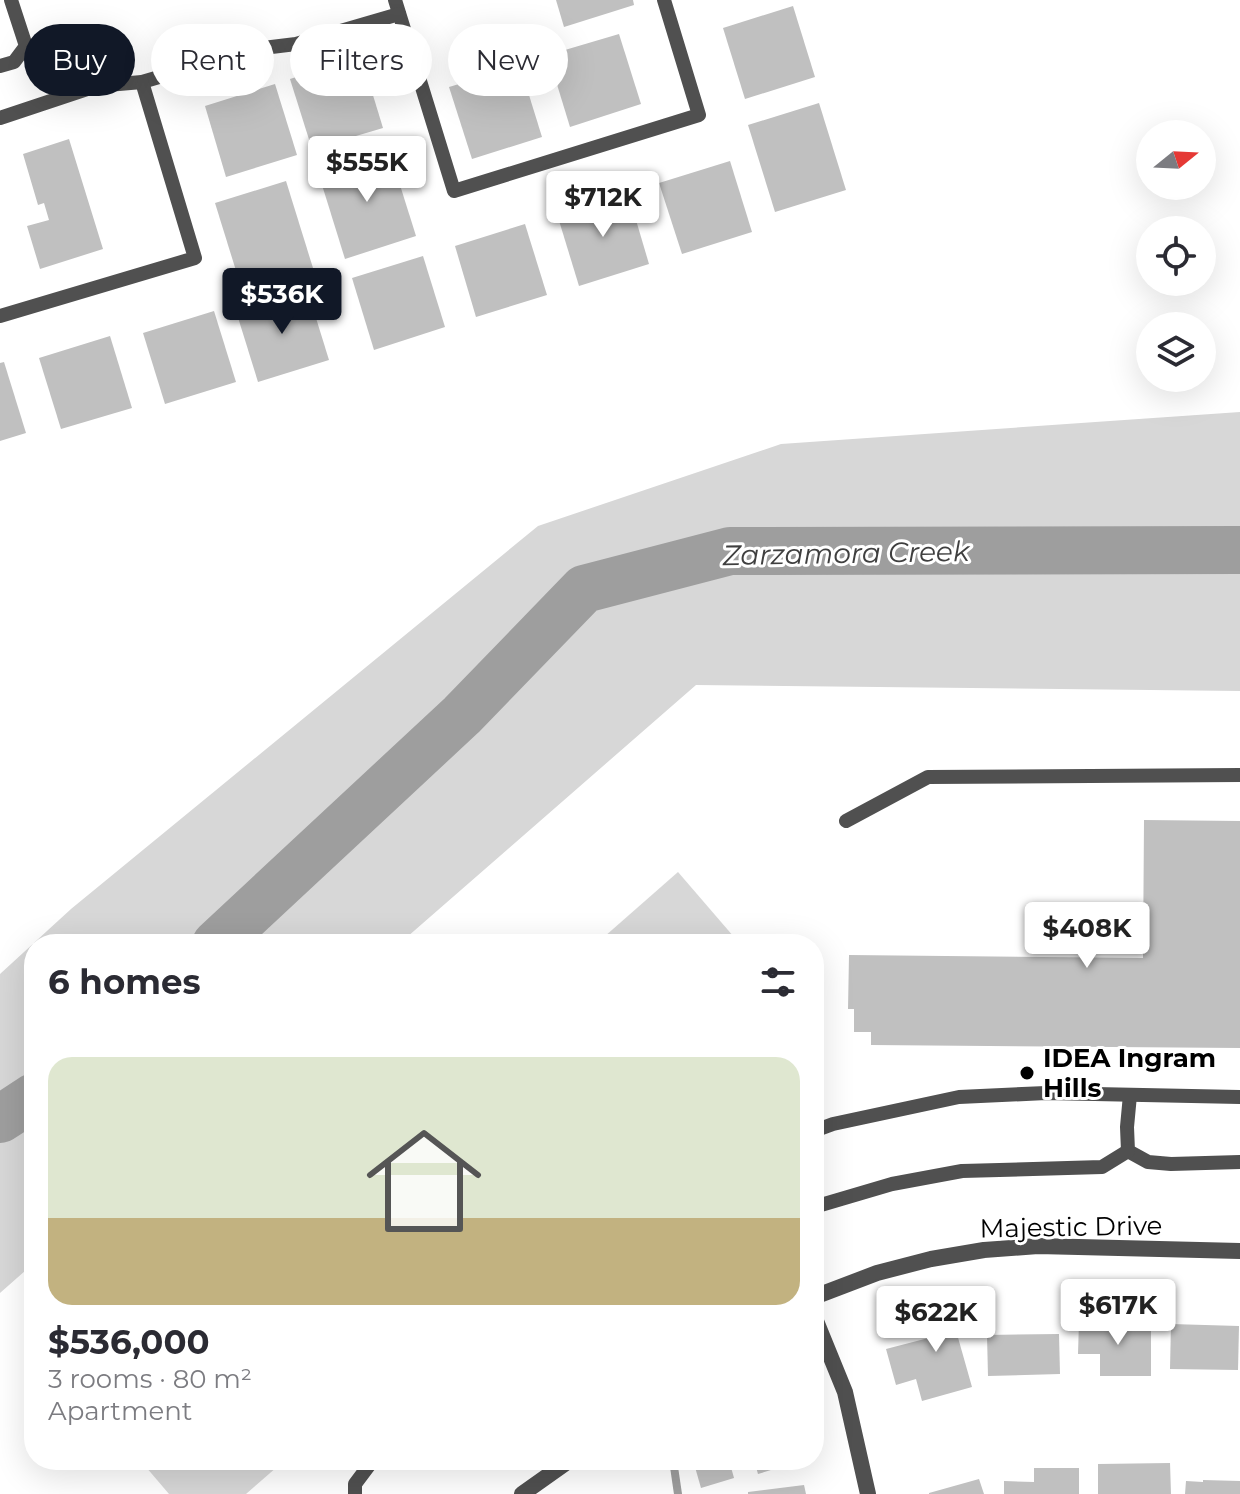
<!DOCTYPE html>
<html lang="en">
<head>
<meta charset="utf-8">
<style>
	:root { --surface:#fff; --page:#f2f2f3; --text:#2b2b33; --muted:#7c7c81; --accent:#111827 }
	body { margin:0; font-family:Montserrat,sans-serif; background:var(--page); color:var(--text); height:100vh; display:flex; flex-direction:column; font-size:30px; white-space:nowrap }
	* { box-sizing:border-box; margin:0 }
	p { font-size:26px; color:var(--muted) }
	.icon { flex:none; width:44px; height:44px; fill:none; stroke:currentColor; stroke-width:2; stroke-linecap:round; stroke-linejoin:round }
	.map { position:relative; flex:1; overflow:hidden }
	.drawer { position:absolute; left:24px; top:934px; width:800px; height:536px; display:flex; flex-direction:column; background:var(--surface); border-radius:32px; box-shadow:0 8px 32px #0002 }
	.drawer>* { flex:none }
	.hud { position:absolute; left:24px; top:24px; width:800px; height:72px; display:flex; gap:16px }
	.needle { width:52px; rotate:72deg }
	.tools { position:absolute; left:1136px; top:120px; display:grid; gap:16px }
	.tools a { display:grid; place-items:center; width:80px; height:80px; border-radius:50%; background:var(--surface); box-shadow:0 8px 32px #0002; font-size:40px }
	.price { position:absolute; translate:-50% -68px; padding:0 18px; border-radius:8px; background:#fff; color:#222; font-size:26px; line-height:52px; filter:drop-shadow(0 2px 4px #0008) }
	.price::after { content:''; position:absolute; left:50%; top:48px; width:24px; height:18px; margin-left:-12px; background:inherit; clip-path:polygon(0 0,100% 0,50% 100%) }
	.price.current { background:var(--accent); color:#fff }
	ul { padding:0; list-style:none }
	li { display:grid; align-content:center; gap:16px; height:424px; padding:0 24px }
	li span { display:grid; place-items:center; height:248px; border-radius:24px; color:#555 }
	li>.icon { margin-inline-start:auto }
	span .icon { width:144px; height:144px; fill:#fffc; stroke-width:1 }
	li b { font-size:34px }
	h2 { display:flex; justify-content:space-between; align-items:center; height:96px; padding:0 24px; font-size:34px }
	.tag { padding:0 28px; border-radius:36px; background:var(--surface); box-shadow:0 8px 32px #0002; font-size:28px; line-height:72px }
	.tag.current { background:var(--accent); color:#fff }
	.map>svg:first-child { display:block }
	.green { fill:#d7d7d7 }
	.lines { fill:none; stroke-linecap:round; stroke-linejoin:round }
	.stream { stroke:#9e9e9e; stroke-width:8 }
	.river { stroke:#9e9e9e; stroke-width:48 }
	.building { fill:#c0c0c0 }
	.lane { stroke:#505050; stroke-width:14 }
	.street { stroke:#505050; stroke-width:16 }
	.poi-dot { fill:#000; stroke:#fff; stroke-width:3 }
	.labels { text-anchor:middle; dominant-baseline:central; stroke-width:6; stroke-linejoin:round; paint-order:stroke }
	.poi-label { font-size:26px; font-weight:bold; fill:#000; stroke:#fff; text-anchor:start }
	.street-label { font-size:26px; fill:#000; stroke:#fff }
	.water-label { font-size:28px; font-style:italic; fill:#3f3f3f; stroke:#fff }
</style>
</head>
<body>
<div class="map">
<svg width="1240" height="1494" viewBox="0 0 1240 1494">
	<rect width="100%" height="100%" fill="#fff"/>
	<g class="green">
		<path d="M1240 412V691L696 685 399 944H34V1263L0 1293V974L71 909 538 526 781 444Z"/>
		<path d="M678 872 740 944H596Z"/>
		<path d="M140 1460H285L246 1494H169Z"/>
	</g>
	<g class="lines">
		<path class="stream" d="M673 1460 678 1494"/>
		<g class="river">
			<path d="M216 944 462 715 584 589 730 551 1240 550"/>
			<path d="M0 1119 34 1097"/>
		</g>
	</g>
	<g class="building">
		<path d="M556 0H633L634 5 564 27Z"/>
		<path d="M793 6 815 77 745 99 723 28Z"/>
		<path d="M619 34 641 104 570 127 548 55Z"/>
		<path d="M361 56 383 128 312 149 290 79Z"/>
		<path d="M520 66 542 137 472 159 449 87Z"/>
		<path d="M275 84 297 155 226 177 205 106Z"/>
		<path d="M819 103 846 190 775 212 748 125Z"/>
		<path d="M69 139 103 249 40 269 27 226 49 220 44 203 38 205 23 154Z"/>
		<path d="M389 150 416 236 345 259 318 172Z"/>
		<path d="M730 161 752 232 682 254 659 183Z"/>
		<path d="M286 181 313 268 242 290 215 203Z"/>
		<path d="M628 193 649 264 579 286 557 214Z"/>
		<path d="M525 224 547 295 476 317 455 246Z"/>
		<path d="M423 256 445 327 374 350 352 278Z"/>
		<path d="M307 289 329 360 258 382 236 311Z"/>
		<path d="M214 311 236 382 165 404 143 333Z"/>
		<path d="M110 336 132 408 61 429 39 358Z"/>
		<path d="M4 362 26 433 0 441V363Z"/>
		<path d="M1144 820 1240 821V1048L871 1045V1032H854V1009H848L849 955 1143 958Z"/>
		<path d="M959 1292 970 1330 957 1334 972 1387 922 1401 916 1379 896 1385 886 1349 940 1335 930 1300Z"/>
		<path d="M1079 1321 1151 1322V1376H1100V1354H1078Z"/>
		<path d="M1171 1324 1239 1326 1238 1370 1170 1369Z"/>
		<path d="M1059 1334 1060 1374 988 1376 987 1335Z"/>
		<path d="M693 1460H729L734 1478 701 1488Z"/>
		<path d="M754 1460H800V1461L758 1474Z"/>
		<path d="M1170 1463 1171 1494H1098V1464Z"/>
		<path d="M1034 1468H1079V1494H1004V1481L1034 1482Z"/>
		<path d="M979 1479 984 1494H929V1493Z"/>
		<path d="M1203 1480 1240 1481V1494H1185L1186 1481 1203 1482Z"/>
		<path d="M804 1485 806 1494H748V1492Z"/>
	</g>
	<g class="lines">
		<g class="lane">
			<path d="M395 0 454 191 699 115 664 0"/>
			<path d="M0 66 14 62 26 46 11 0"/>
			<path d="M0 118 96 86 142 82 255 49 296 44 399 14"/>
			<path d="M0 316 195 258 142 82"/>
			<path d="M846 821 928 777 1240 775"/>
			<path d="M1130 1095 1127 1127 1128 1151 1148 1162 1171 1164 1240 1162"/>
			<path d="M814 1131 833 1124 959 1097 1046 1093 1240 1097"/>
			<path d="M814 1207 892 1184 962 1171 1102 1167 1128 1151"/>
			<path d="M355 1494V1484L373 1460"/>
		</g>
		<g class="street">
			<path d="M814 1297 877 1273 931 1259 984 1250 1038 1246 1240 1251"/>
			<path d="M814 1316 845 1392 868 1494"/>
			<path d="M522 1494 570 1460"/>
		</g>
	</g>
	<circle class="poi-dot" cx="1027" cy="1073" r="8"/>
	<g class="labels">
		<g class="poi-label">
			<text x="1043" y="1058">IDEA Ingram<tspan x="1043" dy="30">Hills</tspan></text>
		</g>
		<g class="street-label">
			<text transform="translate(1071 1227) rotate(-1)">Majestic Drive</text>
		</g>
		<g class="water-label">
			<text transform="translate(846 553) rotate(-1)">Zarzamora Creek</text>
		</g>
	</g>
</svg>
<div class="tools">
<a><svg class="needle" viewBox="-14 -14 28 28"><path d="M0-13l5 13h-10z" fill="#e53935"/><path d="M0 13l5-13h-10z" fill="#7c7c81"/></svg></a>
<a><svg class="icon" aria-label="locate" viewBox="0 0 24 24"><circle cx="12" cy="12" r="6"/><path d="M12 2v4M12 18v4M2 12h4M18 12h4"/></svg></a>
<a><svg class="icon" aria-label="layers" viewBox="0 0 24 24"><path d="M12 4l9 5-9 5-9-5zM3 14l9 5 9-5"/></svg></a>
</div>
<b class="price" style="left:367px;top:204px">$555K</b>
<b class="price" style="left:603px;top:239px">$712K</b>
<b class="price current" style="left:282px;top:336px">$536K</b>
<b class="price" style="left:1087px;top:970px">$408K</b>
<b class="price" style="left:1118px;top:1347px">$617K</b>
<b class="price" style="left:936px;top:1354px">$622K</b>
<div class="hud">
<a class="tag current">Buy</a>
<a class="tag">Rent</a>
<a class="tag">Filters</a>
<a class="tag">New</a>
</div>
<section class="drawer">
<h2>6 homes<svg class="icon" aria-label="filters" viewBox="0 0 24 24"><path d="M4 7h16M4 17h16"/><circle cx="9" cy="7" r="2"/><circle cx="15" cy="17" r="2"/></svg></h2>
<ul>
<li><span style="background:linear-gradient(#dfe7d0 65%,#c2b280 0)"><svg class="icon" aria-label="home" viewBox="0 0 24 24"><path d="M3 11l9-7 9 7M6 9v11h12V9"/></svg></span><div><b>$536,000</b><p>3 rooms · 80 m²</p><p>Apartment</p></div></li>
</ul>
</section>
</div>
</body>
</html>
